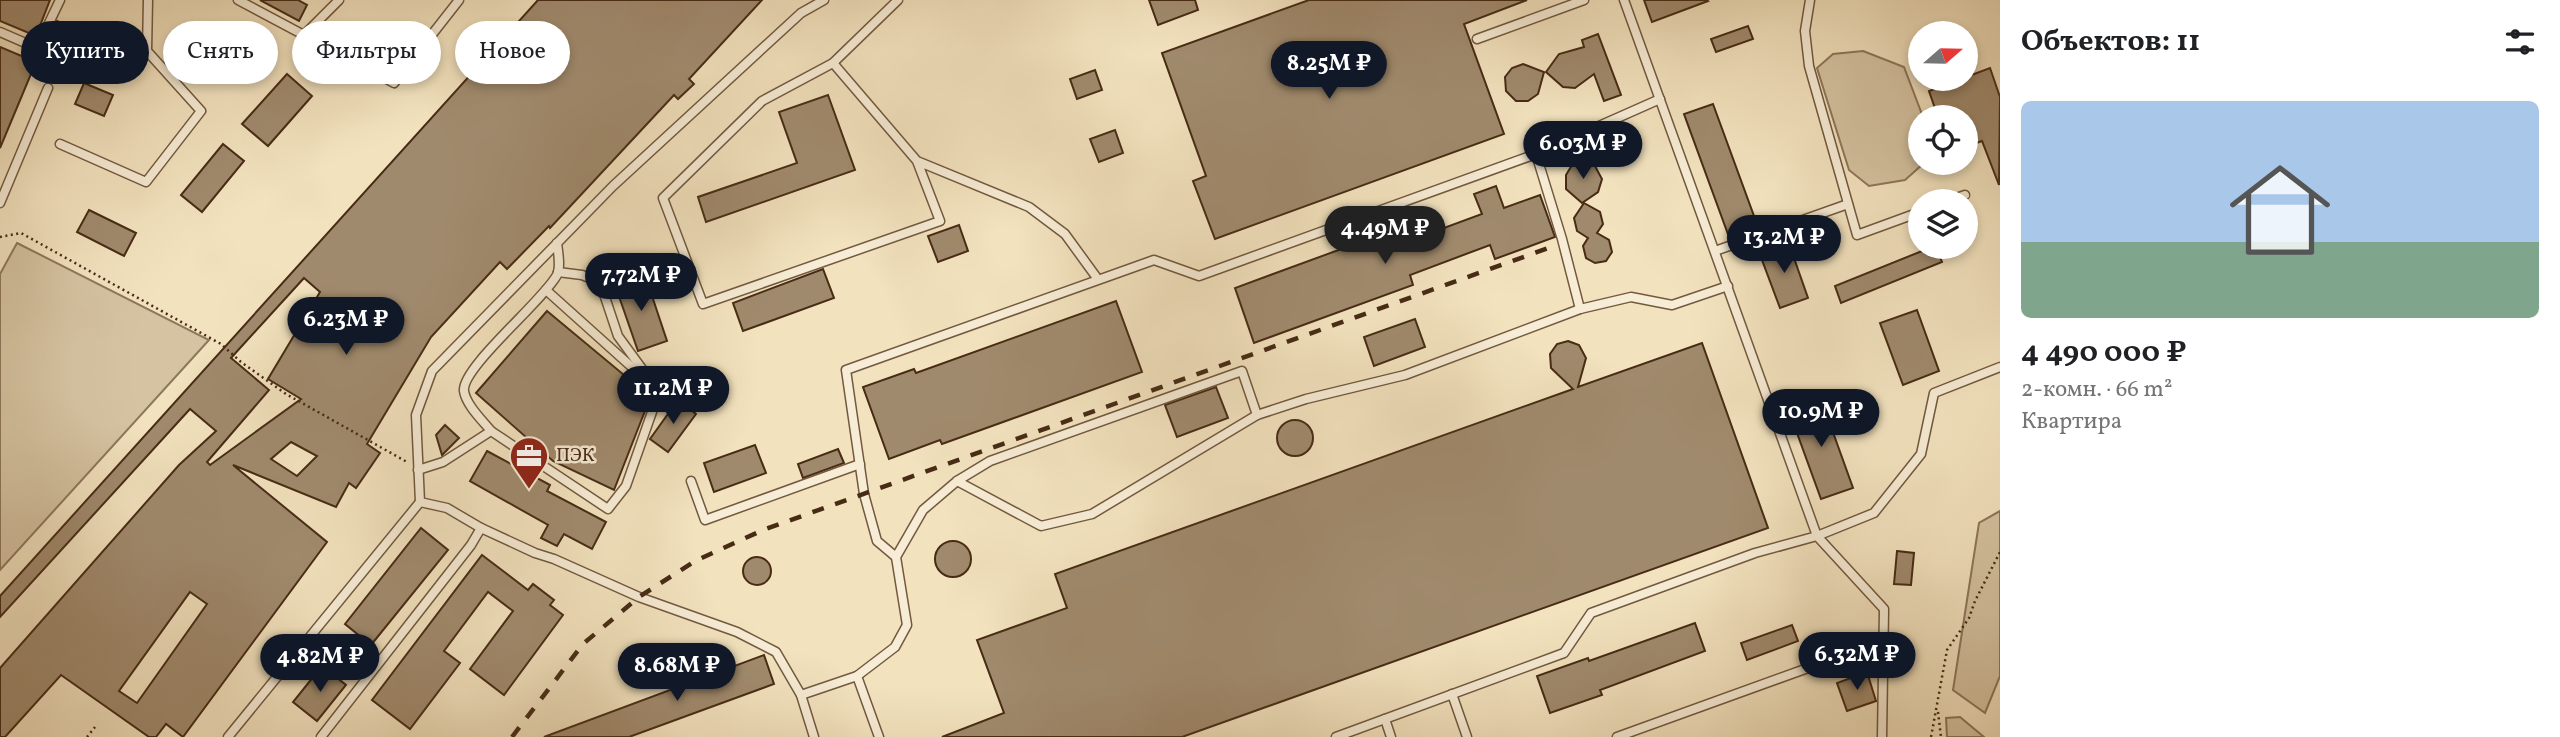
<!DOCTYPE html>
<html lang="ru">
<head>
<meta charset="utf-8">
<style>
	:root { --surface:#fff; --page:#f2f2f2; --text:#202124; --muted:#757577; --accent:#111827 }
	body { margin:0; font-family:Vollkorn,serif; background:var(--page); color:var(--text); height:100vh; display:flex; flex-direction:column; font-size:26px; white-space:nowrap }
	* { box-sizing:border-box; margin:0 }
	p { font-size:23px; color:var(--muted) }
	.icon { flex:none; width:38px; height:38px; fill:none; stroke:currentColor; stroke-width:2; stroke-linecap:round; stroke-linejoin:round }
	.map { position:relative; flex:1; overflow:hidden }
	.side { display:flex; flex-direction:column; background:var(--surface); width:560px }
	.side>* { flex:none }
	.guide { position:absolute; left:21px; top:21px; width:665px; height:63px; display:flex; gap:14px }
	.needle { width:46px; rotate:70deg }
	.tools { position:absolute; left:1908px; top:21px; display:grid; gap:14px }
	.tools a { display:grid; place-items:center; width:70px; height:70px; border-radius:50%; background:var(--surface); box-shadow:0 4px 10px #0003; font-size:35px }
	.price { position:absolute; translate:-50% -60px; padding:0 16px; border-radius:24px; background:var(--accent); color:#fff; font-size:23px; line-height:46px; filter:drop-shadow(0 2px 4px #0008) }
	.price::after { content:''; position:absolute; left:50%; top:42px; width:21px; height:16px; margin-left:-10px; background:inherit; clip-path:polygon(0 0,100% 0,50% 100%) }
	.price.on { background:#222; color:#fff }
	ul { padding:0; list-style:none }
	li { display:grid; align-content:center; gap:14px; height:371px; padding:0 21px }
	li span { display:grid; place-items:center; height:217px; border-radius:10px; color:#555 }
	li>.icon { margin-inline-start:auto }
	span .icon { width:126px; height:126px; fill:#fffc; stroke-width:1 }
	li b { font-size:30px }
	h2 { display:flex; justify-content:space-between; align-items:center; height:84px; padding:0 21px; font-size:30px }
	.chip { padding:0 24px; border-radius:32px; background:var(--surface); box-shadow:0 4px 10px #0003; font-size:24px; line-height:63px }
	.chip.on { background:var(--accent); color:#fff }
	main { display:flex; flex:1; min-height:0 }
	.map>svg:first-child { display:block }
	.green { fill:#d5c3a1; stroke:#8e775b; stroke-width:2 }
	.building { fill:#a08a6d; stroke:#472b15; stroke-width:2; fill-rule:evenodd }
	.lines { fill:none; stroke-linecap:round; stroke-linejoin:round }
	.service-casing { stroke:#72593f; stroke-width:11 }
	.path { stroke:#472b15; stroke-width:2.5; stroke-dasharray:2 3.5; stroke-linecap:butt }
	.service { stroke:#f7ecd5; stroke-width:8 }
	.rail { stroke:#472b15; stroke-width:4.5; stroke-dasharray:12 12; stroke-linecap:butt }
	.labels { text-anchor:middle; dominant-baseline:central; stroke-width:5; stroke-linejoin:round; paint-order:stroke }
	.poi-label { font-size:19px; fill:#472b15; stroke:#f7ecd5; text-anchor:start }
</style>
</head>
<body>
<main>
<div class="map">
<svg width="2000" height="737" viewBox="0 0 2000 737">
	<rect width="100%" height="100%" fill="#f2e2be"/>
	<filter id="stains"><feTurbulence type="fractalNoise" baseFrequency=".00286" numOctaves="4"/><feColorMatrix values="0 0 0 0 .2 0 0 0 0 .09 0 0 0 0 .02 0 0 0 .5 -.17"/></filter>
	<radialGradient id="worn" r=".72"><stop offset=".6" stop-color="#630" stop-opacity="0"/><stop offset="1" stop-color="#630" stop-opacity=".3"/></radialGradient>
	<g class="green">
		<path d="M1863 51 1904 67 1923 117H1920V163H1924L1905 180 1869 186 1849 170 1817 68 1833 54Z"/>
		<path d="M17 243 209 340 0 570V274Z"/>
		<path d="M2000 511V676L1985 713 1953 690 1979 523Z"/>
		<path d="M1960 717 1984 737H1947L1946 718Z"/>
	</g>
	<g class="building">
		<path d="M0 0H50L36 36 0 21Z"/>
		<path d="M260 0H298L307 5 299 21Z"/>
		<path d="M538 0H762L689 79 694 84 678 99 674 95 550 228 549 226 507 269 500 262 431 337 367 444 380 453 356 488 349 483 336 507 233 465 327 542 183 737 166 724 156 737H149L61 675 5 737H0V668L179 465 216 431 190 409 0 617V596ZM304 278 320 292 268 379 301 399 210 465 207 462 269 390 231 358ZM291 442 317 456 297 476 271 459ZM190 592 207 604 137 703 119 691Z"/>
		<path d="M1149 0H1195L1198 10 1158 25Z"/>
		<path d="M1309 0H1527L1464 24 1504 134 1215 239 1193 181 1206 176 1162 53Z"/>
		<path d="M1644 0H1707L1708 1 1652 22Z"/>
		<path d="M57 21 71 27 60 50 48 41Z"/>
		<path d="M1748 26 1753 39 1716 52 1711 39Z"/>
		<path d="M1598 34 1621 95 1604 101 1594 74 1575 88 1563 87 1546 72 1559 54 1584 47 1582 40Z"/>
		<path d="M101 44 130 56 120 79 92 65Z"/>
		<path d="M0 47 36 62 0 148Z"/>
		<path d="M1523 64 1544 72 1538 94 1528 101H1516L1506 91 1505 77 1512 68Z"/>
		<path d="M1990 68 2000 97 1999 185 1982 141 1965 147V117H1938L1929 91Z"/>
		<path d="M1095 70 1102 90 1077 99 1070 79Z"/>
		<path d="M287 74 312 96 268 146 242 124Z"/>
		<path d="M84 83 113 95 104 116 75 104Z"/>
		<path d="M828 95 855 170 706 222 698 197 797 163 779 112Z"/>
		<path d="M1713 104 1758 227 1729 237 1684 114Z"/>
		<path d="M1115 130 1123 153 1099 162 1090 139Z"/>
		<path d="M223 144 244 161 202 212 181 195Z"/>
		<path d="M1583 162 1595 166 1602 179 1598 192 1582 203 1566 189V175L1572 165Z"/>
		<path d="M1496 186 1504 208 1540 195 1555 237 1495 259 1490 245 1410 275 1413 285 1254 343 1235 288 1393 230 1398 245 1482 214 1474 194Z"/>
		<path d="M1584 203 1600 212 1603 224 1597 233 1609 240 1612 252 1606 261 1595 263 1586 258 1583 246 1588 238 1577 231 1574 218Z"/>
		<path d="M89 210 136 233 124 256 77 232Z"/>
		<path d="M959 225 968 251 938 262 928 236Z"/>
		<path d="M1788 241 1808 298 1780 308 1759 252Z"/>
		<path d="M1932 247H1936L1942 262 1841 303 1835 286Z"/>
		<path d="M823 269 834 298 743 331 733 303Z"/>
		<path d="M645 275 667 341 638 351 615 285Z"/>
		<path d="M1116 301 1142 372 942 444 940 440 889 459 863 387 914 369 916 373Z"/>
		<path d="M1917 310 1939 371 1903 385 1880 323Z"/>
		<path d="M547 311 630 380 627 389 650 398 614 490 553 461 476 393Z"/>
		<path d="M1415 319 1425 347 1374 366 1364 337Z"/>
		<path d="M1568 341 1579 345 1586 358 1578 387 1702 343 1768 528 1182 737H942L1004 713 977 640 1067 608 1055 574 1573 389 1551 368 1550 354 1557 344Z"/>
		<path d="M1216 387 1228 418 1177 437 1165 405Z"/>
		<path d="M1821 399 1853 488 1821 499 1789 411Z"/>
		<path d="M678 400 696 414 668 452 650 439Z"/>
		<circle cx="1295" cy="438" r="18"/>
		<path d="M445 425 459 438 442 455 436 435Z"/>
		<path d="M755 445 766 473 714 492 704 463Z"/>
		<path d="M838 449 844 463 803 478 798 464Z"/>
		<path d="M487 451 550 485 547 491 606 522 592 549 564 534 557 546 541 538 548 525 470 481Z"/>
		<path d="M421 528 448 550 371 645 345 624Z"/>
		<circle cx="953" cy="559" r="18"/>
		<path d="M1897 551 1914 553 1911 585 1894 584Z"/>
		<path d="M482 555 528 590 533 584 554 600 550 605 563 615 504 695 470 669 513 611 488 592 444 651 460 663 410 729 372 700Z"/>
		<circle cx="757" cy="571" r="14"/>
		<path d="M1695 623 1705 651 1600 690 1602 695 1550 713 1537 676 1588 658 1589 661Z"/>
		<path d="M1792 625 1798 641 1747 660 1741 643Z"/>
		<path d="M764 655 774 684 629 737H544Z"/>
		<path d="M322 666 346 685 317 721 293 702Z"/>
		<path d="M1867 672 1876 701 1847 711 1837 683Z"/>
	</g>
	<g class="lines">
		<g class="service-casing">
			<g id="service">
				<path d="M238 0 394 83 459 0"/>
				<path d="M1810 0 1805 31 1809 66 1857 235 1920 212"/>
				<path d="M0 32 37 48 60 0"/>
				<path d="M304 35 339 0"/>
				<path d="M1477 39 1584 0"/>
				<path d="M833 63 898 0"/>
				<path d="M60 144 146 182 201 111 147 51 148 0"/>
				<path d="M1536 154 1562 239 1580 309"/>
				<path d="M917 161 833 63 762 101 663 198 703 304 940 221 917 161 1029 207 1065 234 1097 278"/>
				<path d="M1948 201 1965 195"/>
				<path d="M0 203 48 88"/>
				<path d="M1715 251 1848 204"/>
				<path d="M546 290 634 369"/>
				<path d="M491 431C483 421 466 405 464 391 461 368 543 301 557 275 561 267 558 252 557 243"/>
				<path d="M418 470 443 462 491 431 608 509 626 486 659 392 618 336 600 282 582 275 558 272"/>
				<path d="M691 481 705 520 860 464"/>
				<path d="M957 481 1041 526 1092 514 1257 415 1306 399 1405 375 1580 309 1631 297 1672 305 1728 286"/>
				<path d="M896 557 877 541 864 494 846 370 1154 260 1199 276 1536 154 1660 99"/>
				<path d="M857 676 879 737"/>
				<path d="M1452 694 1467 737"/>
				<path d="M801 695 857 676 895 647 907 625 896 557 923 510 957 481 990 461 1242 371 1257 415"/>
				<path d="M1385 719 1391 737"/>
				<path d="M228 737 420 502"/>
				<path d="M321 737 471 545 481 528"/>
				<path d="M814 737 801 695 776 652 737 632 639 597 554 559 535 553 481 528 447 508 420 502 416 415 432 371 613 186 801 13 824 0"/>
				<path d="M1336 737 1564 653 1591 613 1755 553 1817 536 1624 0"/>
				<path d="M1617 737 1808 668"/>
				<path d="M1882 737 1884 609 1817 536 1874 513 1921 454 1934 393 2000 367"/>
			</g>
		</g>
		<g class="path">
			<path d="M0 237 21 233 221 344 241 362 286 394 407 462"/>
			<path d="M1938 712 1941 737"/>
			<path d="M87 737 95 727"/>
			<path d="M1931 737 1947 650 1969 618 1975 601 2000 552"/>
		</g>
		<use href="#service" class="service"/>
		<path class="rail" d="M512 737 583 644 639 597 695 561 763 530 1554 246"/>
	</g>
	<defs>
		<g id="office-pin" transform="scale(2.0125)"><path d="M0 17L-7.5 6A9.5 9.5 0 1 1 7.5 6Z" fill="#8f2418" stroke="#f7ecd5"/><path d="M-6-3h4V-5.5h4V-3h4V5H-6ZM-1-4.5V-3h2v-1.5ZM-6 0V1H6V0Z" fill="#fff"/></g>
	</defs>
	<g fill-rule="evenodd">
		<use href="#office-pin" x="529" y="456"/>
	</g>
	<g class="labels">
		<g class="poi-label">
			<text x="556" y="456">ПЭК</text>
		</g>
	</g>
	<rect width="100%" height="100%" filter="url(#stains)"/>
	<rect width="100%" height="100%" fill="url(#worn)"/>
</svg>
<div class="tools">
<a><svg class="needle" viewBox="-14 -14 28 28"><path d="M0-13l5 13h-10z" fill="#e53935"/><path d="M0 13l5-13h-10z" fill="#757577"/></svg></a>
<a><svg class="icon" aria-label="locate" viewBox="0 0 24 24"><circle cx="12" cy="12" r="6"/><path d="M12 2v4M12 18v4M2 12h4M18 12h4"/></svg></a>
<a><svg class="icon" aria-label="layers" viewBox="0 0 24 24"><path d="M12 4l9 5-9 5-9-5zM3 14l9 5 9-5"/></svg></a>
</div>
<b class="price" style="left:1329px;top:101px">8.25M ₽</b>
<b class="price" style="left:1583px;top:181px">6.03M ₽</b>
<b class="price on" style="left:1385px;top:266px">4.49M ₽</b>
<b class="price" style="left:1784px;top:275px">13.2M ₽</b>
<b class="price" style="left:641px;top:313px">7.72M ₽</b>
<b class="price" style="left:346px;top:357px">6.23M ₽</b>
<b class="price" style="left:673px;top:426px">11.2M ₽</b>
<b class="price" style="left:1821px;top:449px">10.9M ₽</b>
<b class="price" style="left:1857px;top:692px">6.32M ₽</b>
<b class="price" style="left:320px;top:694px">4.82M ₽</b>
<b class="price" style="left:677px;top:703px">8.68M ₽</b>
<div class="guide">
<a class="chip on">Купить</a>
<a class="chip">Снять</a>
<a class="chip">Фильтры</a>
<a class="chip">Новое</a>
</div>
</div>
<section class="side">
<h2>Объектов: 11<svg class="icon" aria-label="filters" viewBox="0 0 24 24"><path d="M4 7h16M4 17h16"/><circle cx="9" cy="7" r="2"/><circle cx="15" cy="17" r="2"/></svg></h2>
<ul>
<li><span style="background:linear-gradient(#a9c7e8 65%,#7fa58c 0)"><svg class="icon" aria-label="home" viewBox="0 0 24 24"><path d="M3 11l9-7 9 7M6 9v11h12V9"/></svg></span><div><b>4 490 000 ₽</b><p>2-комн. · 66 m²</p><p>Квартира</p></div></li>
</ul>
</section>
</main>
</body>
</html>
